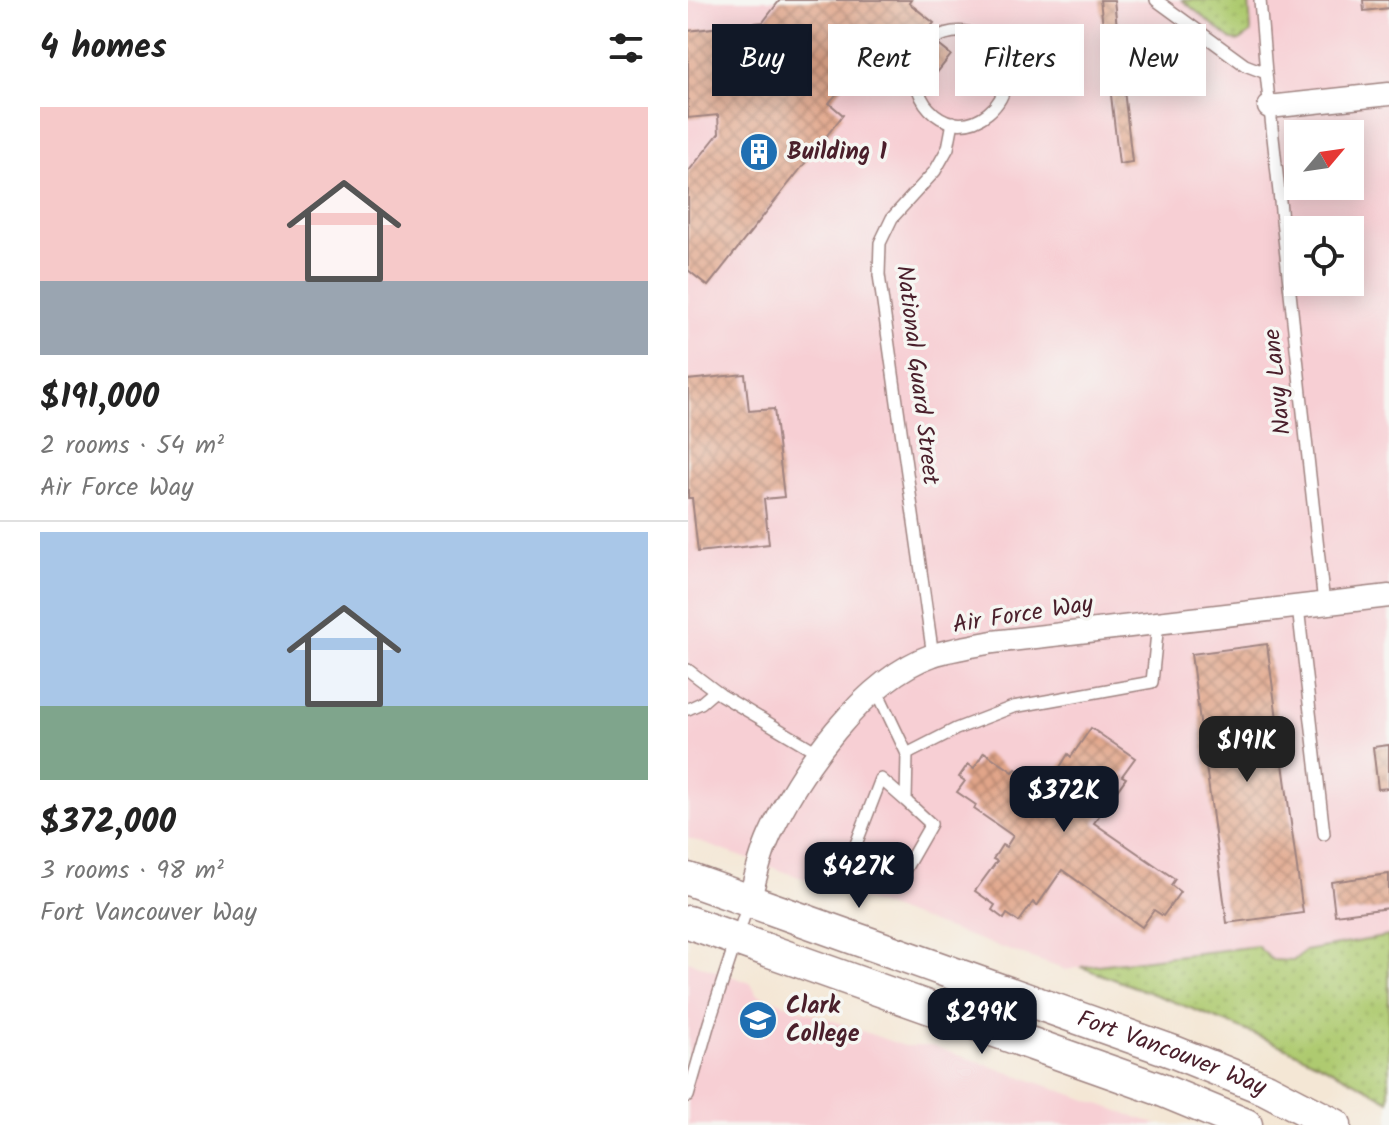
<!DOCTYPE html>
<html lang="en">
<head>
<meta charset="utf-8">
<style>
	:root { --surface:#fff; --page:#f6f6f6; --text:#222; --muted:#767676; --line:#e0e0e0; --accent:#111827 }
	body { margin:0; font-family:Kalam,sans-serif; background:var(--page); color:var(--text); height:100vh; display:flex; flex-direction:column; font-size:30px; white-space:nowrap }
	* { box-sizing:border-box; margin:0 }
	p { font-size:26px; color:var(--muted) }
	.icon { flex:none; width:44px; height:44px; fill:none; stroke:currentColor; stroke-width:2; stroke-linecap:round; stroke-linejoin:round }
	.map { position:relative; flex:1; overflow:hidden }
	.sheet { display:flex; flex-direction:column; background:var(--surface); width:688px }
	.sheet>* { flex:none }
	.banner { position:absolute; left:24px; top:24px; width:556px; height:72px; display:flex; gap:16px }
	.needle { width:52px; rotate:61deg }
	.buttons { position:absolute; left:596px; top:120px; display:grid; gap:16px }
	.buttons a { display:grid; place-items:center; width:80px; height:80px; border-radius:0px; background:var(--surface); box-shadow:0 4px 20px #0003; font-size:40px }
	.price { position:absolute; translate:-50% -68px; padding:0 18px; border-radius:16px; background:var(--accent); color:#fff; font-size:26px; line-height:52px; filter:drop-shadow(0 2px 4px #0008) }
	.price::after { content:''; position:absolute; left:50%; top:48px; width:24px; height:18px; margin-left:-12px; background:inherit; clip-path:polygon(0 0,100% 0,50% 100%) }
	.price.current { background:#222; color:#fff }
	ul { padding:0; list-style:none }
	li { display:grid; align-content:center; gap:16px; height:424px; padding:0 40px }
	li+li { border-top:2px solid var(--line) }
	li span { display:grid; place-items:center; height:248px; border-radius:0px; color:#555 }
	li>.icon { margin-inline-start:auto }
	span .icon { width:144px; height:144px; fill:#fffc; stroke-width:1 }
	li b { font-size:34px }
	h2 { display:flex; justify-content:space-between; align-items:center; height:96px; padding:0 40px; font-size:34px }
	.pill { padding:0 28px; border-radius:0px; background:var(--surface); box-shadow:0 4px 20px #0003; font-size:28px; line-height:72px }
	.pill.current { background:var(--accent); color:#fff }
	main { display:flex; flex:1; min-height:0 }
	.map>svg:first-child { display:block }
	.built { fill:#f7cfd4; fill-rule:evenodd }
	.grass { fill:url(#grass-dots); stroke:#7c744e; stroke-width:2 }
	.building { fill:url(#building-cross-hatch) }
	.lines { fill:none; stroke-linecap:round; stroke-linejoin:round }
	.lane-casing { stroke:#9f8380; stroke-width:14 }
	.street-casing { stroke:#9f8380; stroke-width:25 }
	.secondary-casing { stroke:#9f8380; stroke-width:35 }
	.lane { stroke:#fff; stroke-width:11 }
	.street { stroke:#fff; stroke-width:22 }
	.secondary { stroke:#fff; stroke-width:32 }
	.labels { text-anchor:middle; dominant-baseline:central; stroke-width:7; stroke-linejoin:round; paint-order:stroke }
	.poi-label { font-size:24px; font-weight:bold; fill:#4a1f2b; stroke:#f6f6f2; text-anchor:start }
	.street-label { font-size:24px; fill:#4a1f2b; stroke:#f6f6f2 }
</style>
</head>
<body>
<main>
<section class="sheet">
<h2>4 homes<svg class="icon" aria-label="filters" viewBox="0 0 24 24"><path d="M4 7h16M4 17h16"/><circle cx="9" cy="7" r="2"/><circle cx="15" cy="17" r="2"/></svg></h2>
<ul>
<li><span style="background:linear-gradient(#f6c9c9 70%,#9aa5b1 0)"><svg class="icon" aria-label="home" viewBox="0 0 24 24"><path d="M3 11l9-7 9 7M6 9v11h12V9"/></svg></span><div><b>$191,000</b><p>2 rooms · 54 m²</p><p>Air Force Way</p></div></li>
<li><span style="background:linear-gradient(#a9c7e8 70%,#7fa58c 0)"><svg class="icon" aria-label="home" viewBox="0 0 24 24"><path d="M3 11l9-7 9 7M6 9v11h12V9"/></svg></span><div><b>$372,000</b><p>3 rooms · 98 m²</p><p>Fort Vancouver Way</p></div></li>
</ul>
</section>
<div class="map">
<svg width="701" height="1125" viewBox="0 0 701 1125">
	<defs>
		<pattern id="grass-dots" width="8" height="8" patternUnits="userSpaceOnUse" patternTransform="scale(2)"><rect width="8" height="8" fill="#aeca70"/><path d="M2 2h.1M6 6h.1" fill="none" stroke="#97ad61" stroke-width="1.8" stroke-linecap="round"/></pattern>
		<pattern id="building-cross-hatch" width="8" height="8" patternUnits="userSpaceOnUse" patternTransform="scale(2)"><rect width="8" height="8" fill="#e1a589"/><path d="M0 0l8 8M0 8l8-8" fill="none" stroke="#b88670"/></pattern>
	</defs>
	<rect width="100%" height="100%" fill="#f6f6f2"/>
	<filter id="ink" filterUnits="userSpaceOnUse"><feTurbulence type="fractalNoise" baseFrequency=".0125" numOctaves="2"/><feDisplacementMap in="SourceGraphic" scale="16" xChannelSelector="R" yChannelSelector="G"/><feConvolveMatrix kernelMatrix="1 2 1 2 8 2 1 2 1" color-interpolation-filters="sRGB"/></filter>
	<filter id="wash" filterUnits="userSpaceOnUse"><feTurbulence type="fractalNoise" baseFrequency=".006" numOctaves="4" result="noise"/><feDisplacementMap in="SourceGraphic" scale="32" xChannelSelector="R" yChannelSelector="G"/><feGaussianBlur stdDeviation="1.8" result="paint"/><feColorMatrix in="noise" values="0 0 0 0 0 0 0 0 0 0 0 0 0 0 0 0 0 1.4 0 .05"/><feComposite in="paint" operator="in"/></filter>
	<g filter="url(#wash)">
		<rect width="100%" height="100%" fill="#f4e7d5"/>
		<g class="built">
			<path d="M0 0H701V1101L600 1048 529 1017 393 967 378 970 0 838ZM610 134H662V186H610ZM610 230H662V282H610Z"/>
			<path d="M0 961 63 983 69 994 216 1046H245L471 1125H0Z"/>
		</g>
		<g class="grass">
			<path d="M494 0H561L563 33 552 41 544 40Z"/>
			<path d="M701 936V1101C604 1044 498 1006 393 967L569 946 584 960 605 961 617 951Z"/>
		</g>
		<g id="blocks">
			<g class="building">
				<path d="M92 0H223L221 3 246 23 237 34 263 55 247 75 221 54 211 66 187 46 141 103 155 115 20 286 0 270V172L31 133 30 115 0 118V31L75 22Z"/>
				<path d="M412 0H426L444 162 431 164Z"/>
				<path d="M675 0H701V8L676 11Z"/>
				<path d="M57 374 61 411 86 409 96 497 76 499 81 544 10 552 4 498H0V380Z"/>
				<path d="M579 644 615 913 539 923 503 654Z"/>
				<path d="M403 728 447 758 434 776 438 778 406 823 487 879 483 885 492 892 475 916 466 910 454 927 374 870 349 906 345 902 331 922 319 914 316 919 304 910 307 905 287 891 309 861 305 859 314 845 318 847 325 836 286 809 288 805 269 792 277 781 271 777 280 764 286 768 296 752 325 772 328 769 358 790 380 754 383 757Z"/>
				<path d="M701 745V788L690 789 685 747Z"/>
				<path d="M701 874V908L647 915 643 882Z"/>
			</g>
		</g>
	</g>
	<g filter="url(#ink)">
		<use href="#blocks" fill-opacity="0" stroke="#9f8380" stroke-width="2"/>
		<g class="lines">
			<g class="lane-casing">
				<g id="lane">
					<path d="M468 0 557 65 578 73 572 0"/>
					<path d="M230 61C218 103 263 143 300 113 345 76 296 8 244 40"/>
					<path d="M578 73 636 604"/>
					<path d="M610 607 636 834"/>
					<path d="M245 656 191 275 192 243 204 218 247 171 260 148 265 122"/>
					<path d="M0 670 33 695 129 752"/>
					<path d="M189 691 219 754 218 801 193 779 160 865 212 878 243 824 218 801"/>
					<path d="M0 709 13 703 27 691"/>
					<path d="M219 754 268 729 325 707 464 682 470 623"/>
					<path d="M0 1096 21 1023 61 901"/>
				</g>
			</g>
			<g class="street-casing">
				<g id="street">
					<path d="M581 107 701 94"/>
					<path d="M61 901C67 880 72 857 81 837 109 772 176 679 245 655 264 649 285 646 305 642L701 596"/>
				</g>
			</g>
			<g class="secondary-casing">
				<g id="secondary">
					<path id="s1" d="M0 879 486 1052 578 1089 647 1125"/>
					<path d="M0 922 471 1089 558 1125"/>
				</g>
			</g>
			<use href="#lane" class="lane"/>
			<use href="#street" class="street"/>
			<use href="#secondary" class="secondary"/>
		</g>
	</g>
	<defs>
		<g id="building-disc" transform="scale(2)"><circle r="9.5" fill="#1f6fb2" stroke="#f6f6f2"/><path d="M-4-6H4V6H1V3H-1V6H-4ZM-2.5-4.3h1.7v1.8h-1.7ZM.8-4.3h1.7v1.8H.8ZM-2.5-1h1.7V.8h-1.7ZM.8-1h1.7V.8H.8Z" fill="#fff"/></g>
		<g id="university-disc" transform="scale(2)"><circle r="9.5" fill="#1f6fb2" stroke="#f6f6f2"/><path d="M0-5L7-2L0 1L-7-2ZM-4 1L0 2.5L4 1V4Q0 6-4 4Z" fill="#fff"/></g>
	</defs>
	<g fill-rule="evenodd">
		<use href="#building-disc" x="71" y="152"/>
		<use href="#university-disc" x="70" y="1020"/>
	</g>
	<g class="labels">
		<g class="poi-label">
			<text x="99" y="152">Building 1</text>
			<text x="98" y="1006">Clark<tspan x="98" dy="28">College</tspan></text>
		</g>
		<g class="street-label">
			<text transform="translate(229 375) rotate(83)">National Guard Street</text>
			<text transform="translate(590 382) rotate(-96)">Navy Lane</text>
			<text transform="translate(335 615) rotate(-9)">Air Force Way</text>
			<text stroke="none"><textPath href="#s1" startOffset="514">Fort Vancouver Way</textPath></text>
		</g>
	</g>
</svg>
<div class="buttons">
<a><svg class="needle" viewBox="-14 -14 28 28"><path d="M0-13l5 13h-10z" fill="#e53935"/><path d="M0 13l5-13h-10z" fill="#767676"/></svg></a>
<a><svg class="icon" aria-label="locate" viewBox="0 0 24 24"><circle cx="12" cy="12" r="6"/><path d="M12 2v4M12 18v4M2 12h4M18 12h4"/></svg></a>
</div>
<b class="price current" style="left:559px;top:784px">$191K</b>
<b class="price" style="left:376px;top:834px">$372K</b>
<b class="price" style="left:171px;top:910px">$427K</b>
<b class="price" style="left:294px;top:1056px">$299K</b>
<div class="banner">
<a class="pill current">Buy</a>
<a class="pill">Rent</a>
<a class="pill">Filters</a>
<a class="pill">New</a>
</div>
</div>
</main>
</body>
</html>
